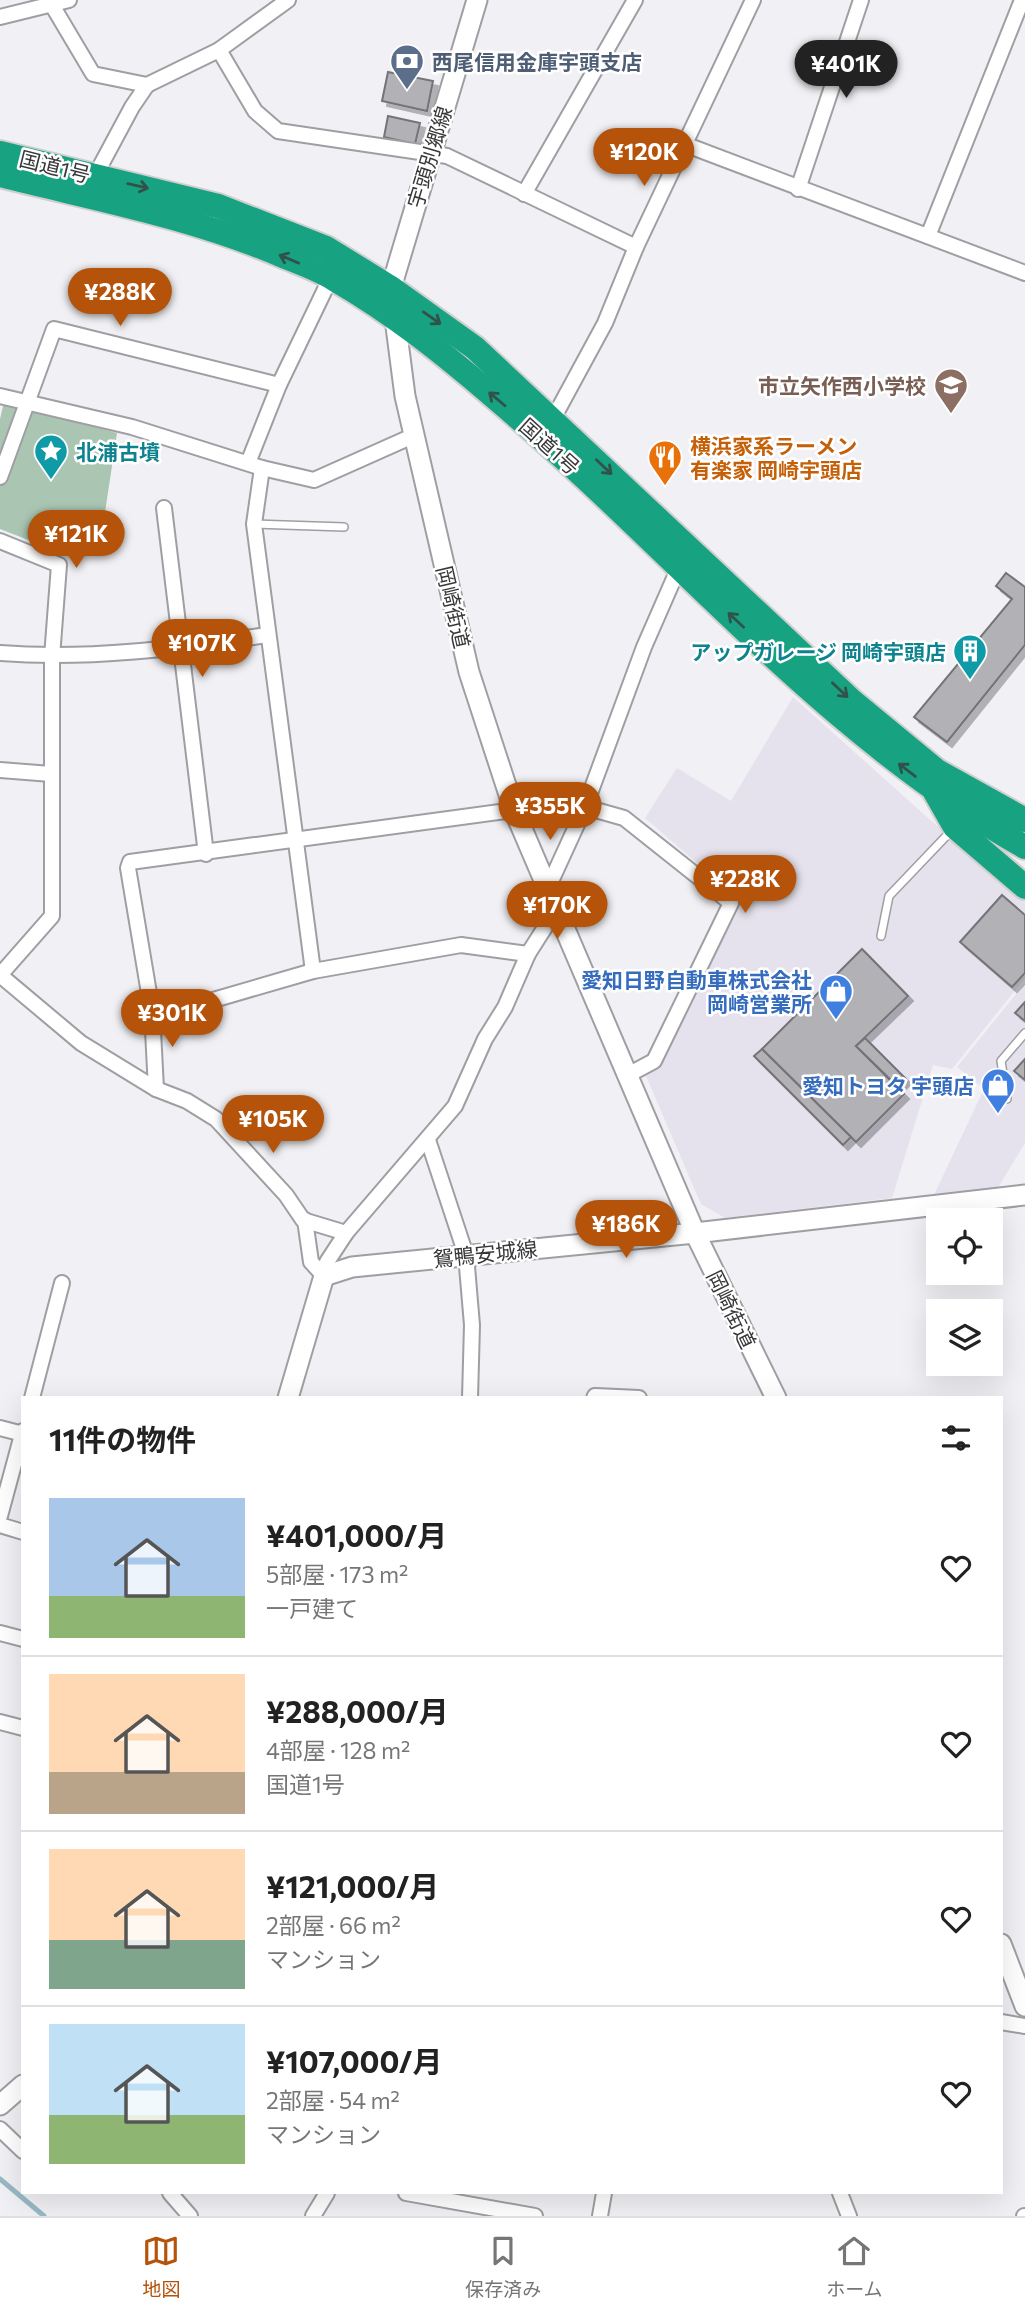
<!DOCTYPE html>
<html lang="ja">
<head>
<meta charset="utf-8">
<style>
	:root { --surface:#fff; --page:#f2f2f2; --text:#222; --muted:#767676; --line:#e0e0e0; --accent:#b45309 }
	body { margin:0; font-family:Commissioner,"Noto Sans JP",sans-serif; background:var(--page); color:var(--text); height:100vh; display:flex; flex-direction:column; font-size:26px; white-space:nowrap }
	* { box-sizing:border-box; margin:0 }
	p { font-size:23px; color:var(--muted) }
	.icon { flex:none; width:38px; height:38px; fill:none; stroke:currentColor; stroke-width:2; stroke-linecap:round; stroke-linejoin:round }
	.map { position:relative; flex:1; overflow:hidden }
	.panel { position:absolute; left:21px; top:1396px; width:982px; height:798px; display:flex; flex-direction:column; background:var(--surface); border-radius:0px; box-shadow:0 7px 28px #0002 }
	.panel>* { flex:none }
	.fabs { position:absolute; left:926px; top:1208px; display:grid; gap:14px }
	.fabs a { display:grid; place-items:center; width:77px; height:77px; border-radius:0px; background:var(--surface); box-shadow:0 7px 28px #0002; font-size:35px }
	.price { position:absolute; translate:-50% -60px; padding:0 16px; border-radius:24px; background:var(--accent); color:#fff; font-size:23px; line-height:46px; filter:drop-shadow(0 2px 4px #0008) }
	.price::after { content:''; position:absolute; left:50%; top:42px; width:21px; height:16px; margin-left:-10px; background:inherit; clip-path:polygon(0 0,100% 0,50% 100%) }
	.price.active { background:#222; color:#fff }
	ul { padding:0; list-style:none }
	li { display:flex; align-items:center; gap:21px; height:175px; padding:0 28px }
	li+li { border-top:2px solid var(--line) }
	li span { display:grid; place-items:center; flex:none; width:196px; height:140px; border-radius:0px; color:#555 }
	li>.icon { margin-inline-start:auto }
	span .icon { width:84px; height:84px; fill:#fffc; stroke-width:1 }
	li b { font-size:30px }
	h2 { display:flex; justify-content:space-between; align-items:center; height:84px; padding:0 28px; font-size:30px }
	.menu { display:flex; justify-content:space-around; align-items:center; height:98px; border-top:2px solid var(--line); background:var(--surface); font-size:19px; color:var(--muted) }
	.menu a { display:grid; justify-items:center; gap:4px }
	.menu .active { color:var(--accent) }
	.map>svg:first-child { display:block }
	.built { fill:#e5e2ed }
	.green { fill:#aac6b3 }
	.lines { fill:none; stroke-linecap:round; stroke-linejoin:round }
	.stream { stroke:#97b9c5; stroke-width:5 }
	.building { fill:#b2b1b5; stroke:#747377; stroke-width:2; filter:url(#shadow) }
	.lane-casing { stroke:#9f9ea2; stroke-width:10 }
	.street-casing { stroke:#9f9ea2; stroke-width:18 }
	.secondary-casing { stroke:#9f9ea2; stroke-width:23 }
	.highway-casing { stroke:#cfcfcf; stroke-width:28 }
	.lane { stroke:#fff; stroke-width:7 }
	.street { stroke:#fff; stroke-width:14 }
	.secondary { stroke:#fff; stroke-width:19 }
	.highway { stroke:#17a381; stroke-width:24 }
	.oneway { stroke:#30524b }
	.labels { text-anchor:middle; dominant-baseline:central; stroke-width:5; stroke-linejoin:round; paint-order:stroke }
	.service-label { font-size:21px; font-weight:bold; fill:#4e5e75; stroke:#fff; text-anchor:start }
	.street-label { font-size:21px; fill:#383739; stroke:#fff }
	.education-label { font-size:21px; font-weight:bold; fill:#785e54; stroke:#fff; text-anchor:end }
	.food-label { font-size:21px; font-weight:bold; fill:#c56008; stroke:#fff; text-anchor:start }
	.culture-label { font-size:21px; font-weight:bold; fill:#0d838f; stroke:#fff; text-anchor:start }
	.shop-label { font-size:21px; font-weight:bold; fill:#366cbe; stroke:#fff; text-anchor:end }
</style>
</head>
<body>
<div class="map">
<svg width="1025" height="2216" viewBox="0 0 1025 2216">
	<defs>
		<filter id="shadow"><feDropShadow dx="5" dy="5" stdDeviation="0" flood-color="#0004"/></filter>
	</defs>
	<rect width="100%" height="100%" fill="#f1f0f4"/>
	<g class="built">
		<path d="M793 697 928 818 1025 898V978L952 1069 933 1065 892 1198 725 1218 701 1204 646 1076 659 1067 742 902 645 818 677 768 731 801Z"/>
		<path d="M1025 983V1143L996 1191 933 1197 984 1089 957 1067Z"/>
	</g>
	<path class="green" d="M4 402 117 433 99 552 62 553 0 529V419Z"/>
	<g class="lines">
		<path class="stream" d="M0 2179 44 2216"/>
	</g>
	<g class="building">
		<path d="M388 72 433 81 427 111 382 101Z"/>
		<path d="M388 116 420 123 415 144 384 137Z"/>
		<path d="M1006 573 1025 587V645L947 742 914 717 1012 599 996 586Z"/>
		<path d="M1002 895 1025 915V973L1012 987 960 942Z"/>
		<path d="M862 949 908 996 856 1046 904 1094 856 1142 762 1049Z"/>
		<path d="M1025 1002V1021L1015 1013Z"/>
		<path d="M865 1038 906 1079 898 1087 856 1046Z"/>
		<path d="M762 1049 851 1137 843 1145 754 1056Z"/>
		<path d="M1025 1059V1080L1014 1071Z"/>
	</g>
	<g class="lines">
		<g class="lane-casing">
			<g id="lane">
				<path d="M254 524 344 527"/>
				<path d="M881 936 889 896 952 830"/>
				<path d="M1007 1099 1001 1061 1025 1033"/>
			</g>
		</g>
		<g class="street-casing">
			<g id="street">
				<path d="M52 5 93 74 147 85 219 50 288 0"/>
				<path d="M0 17 69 0"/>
				<path d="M219 50 255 111 278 131 447 156 636 247"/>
				<path d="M684 144 1025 273"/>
				<path d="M95 176 132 107 147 85"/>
				<path d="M798 189 861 0"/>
				<path d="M524 194 635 0"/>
				<path d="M928 236 1022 0"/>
				<path d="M0 396 132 427 262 468 314 480 415 435"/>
				<path d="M553 419 605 323 636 247 753 0"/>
				<path d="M248 463 279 385 331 277"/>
				<path d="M262 468 254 524 313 971"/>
				<path d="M0 477 54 329 279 385"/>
				<path d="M164 508 206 854"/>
				<path d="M0 541 59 565 52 657V916L0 975"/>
				<path d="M0 653C89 660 179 648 267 635"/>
				<path d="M0 770 51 774"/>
				<path d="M585 807 624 818 731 903 654 1061 626 1076"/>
				<path d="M547 890 585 807 644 647 679 567"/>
				<path d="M0 975 81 1043 156 1089 187 1101 216 1119 286 1195 303 1220 346 1233"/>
				<path d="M152 1011 203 1003 313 971 461 945 528 954"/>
				<path d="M156 1089 152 1011 128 868 130 862 514 810"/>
				<path d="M428 1140 466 1255 472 1325 470 1398"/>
				<path d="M305 1220 311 1262 324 1276"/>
				<path d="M324 1276 327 1262 346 1233 455 1106 485 1039 505 1007 528 954 556 910"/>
				<path d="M32 1398 62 1283"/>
				<path d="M594 1398 595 1396 639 1398"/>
				<path d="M0 1428 23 1434"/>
				<path d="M0 1516 23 1431"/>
				<path d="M0 1525 23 1532"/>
				<path d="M0 1633 23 1639"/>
				<path d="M0 1722 23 1728"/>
				<path d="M1001 2022 1025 2026"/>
				<path d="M0 2129 23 2151"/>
				<path d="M170 2193 190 2216"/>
				<path d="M406 2193 535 2216"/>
				<path d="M840 2193 849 2216"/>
				<path d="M313 2216 327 2193"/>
				<path d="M600 2216 604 2193"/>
				<path d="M1024 2216H1025"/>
			</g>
		</g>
		<g class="secondary-casing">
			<g id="secondary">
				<path d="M477 0 391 288 405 396 469 672 514 810 695 1233 776 1398"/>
				<path d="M288 1398 324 1276 352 1267 695 1233 1025 1195"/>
				<path d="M1001 1944 1025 2006"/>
				<path d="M0 2105 23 2085"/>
			</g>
		</g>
		<g class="highway-casing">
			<g id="highway">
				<path d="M0 153 218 206 326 248 391 288 475 348 852 701 937 771 1025 820"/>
				<path d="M0 175C95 199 193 217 283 256 300 263 318 269 334 279 395 314 448 357 500 402 675 550 824 734 1025 847"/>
				<path d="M935 792 955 827 1025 887"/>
			</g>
		</g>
		<use href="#lane" class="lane"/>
		<use href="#street" class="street"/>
		<use href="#secondary" class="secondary"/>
		<use href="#highway" class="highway"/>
	</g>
	<defs><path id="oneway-shaft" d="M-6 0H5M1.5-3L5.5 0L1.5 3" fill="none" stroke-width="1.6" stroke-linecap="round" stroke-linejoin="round" transform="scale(1.75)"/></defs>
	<g class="oneway">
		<use href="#oneway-shaft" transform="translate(138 186) rotate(13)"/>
		<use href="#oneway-shaft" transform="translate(289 259) rotate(-157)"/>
		<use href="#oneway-shaft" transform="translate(432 318) rotate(35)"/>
		<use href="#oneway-shaft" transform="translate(497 399) rotate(-140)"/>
		<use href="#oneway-shaft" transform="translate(604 467) rotate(43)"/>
		<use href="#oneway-shaft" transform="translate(736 620) rotate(-137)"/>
		<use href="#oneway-shaft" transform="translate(840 690) rotate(43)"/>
		<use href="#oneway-shaft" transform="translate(907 770) rotate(-143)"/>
	</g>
	<defs>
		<g id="bank-pin" transform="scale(1.75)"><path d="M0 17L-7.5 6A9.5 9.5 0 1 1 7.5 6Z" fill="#5c6f8a" stroke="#fff"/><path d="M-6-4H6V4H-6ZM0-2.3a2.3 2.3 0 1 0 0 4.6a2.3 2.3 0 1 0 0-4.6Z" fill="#fff"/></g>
		<g id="school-pin" transform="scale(1.75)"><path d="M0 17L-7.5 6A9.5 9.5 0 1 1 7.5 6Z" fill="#8d6e63" stroke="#fff"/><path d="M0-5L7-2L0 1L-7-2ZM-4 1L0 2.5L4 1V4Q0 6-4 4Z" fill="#fff"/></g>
		<g id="sight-pin" transform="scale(1.75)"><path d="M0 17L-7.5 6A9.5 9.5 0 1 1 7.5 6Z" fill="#0f9aa8" stroke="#fff"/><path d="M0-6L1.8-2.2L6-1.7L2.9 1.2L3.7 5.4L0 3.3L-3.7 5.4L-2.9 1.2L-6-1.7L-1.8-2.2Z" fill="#fff"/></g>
		<g id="restaurant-pin" transform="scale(1.75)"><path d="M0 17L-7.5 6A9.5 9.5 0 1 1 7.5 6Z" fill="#e8710a" stroke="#fff"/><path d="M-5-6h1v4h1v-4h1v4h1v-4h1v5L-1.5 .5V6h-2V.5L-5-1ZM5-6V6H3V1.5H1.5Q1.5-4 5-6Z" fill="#fff"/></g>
		<g id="building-pin" transform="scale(1.75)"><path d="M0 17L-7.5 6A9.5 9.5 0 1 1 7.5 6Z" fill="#0f9aa8" stroke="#fff"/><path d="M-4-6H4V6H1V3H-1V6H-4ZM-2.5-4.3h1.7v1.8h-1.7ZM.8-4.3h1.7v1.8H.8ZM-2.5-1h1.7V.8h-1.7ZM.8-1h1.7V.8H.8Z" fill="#fff"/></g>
		<g id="shop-pin" transform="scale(1.75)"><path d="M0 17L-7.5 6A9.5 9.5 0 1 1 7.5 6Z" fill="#3f7fe0" stroke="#fff"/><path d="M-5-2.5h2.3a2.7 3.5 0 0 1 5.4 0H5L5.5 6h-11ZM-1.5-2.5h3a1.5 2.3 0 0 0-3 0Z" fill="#fff"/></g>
	</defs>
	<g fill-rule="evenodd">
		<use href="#bank-pin" x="407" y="61"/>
		<use href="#school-pin" x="951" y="385"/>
		<use href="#sight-pin" x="51" y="451"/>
		<use href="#restaurant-pin" x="665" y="457"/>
		<use href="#building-pin" x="970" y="651"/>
		<use href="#shop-pin" x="836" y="991"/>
		<use href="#shop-pin" x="998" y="1085"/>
	</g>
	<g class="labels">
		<g class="service-label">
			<text x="432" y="61">西尾信用金庫宇頭支店</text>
		</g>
		<g class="street-label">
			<text transform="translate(429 157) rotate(-73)">宇頭別郷線</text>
			<text transform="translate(55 166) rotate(14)">国道1号</text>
			<text transform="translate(550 446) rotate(42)">国道1号</text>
			<text transform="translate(454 607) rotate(77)">岡崎街道</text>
			<text transform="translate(485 1253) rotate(-6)">鴛鴨安城線</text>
			<text transform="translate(732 1309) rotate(64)">岡崎街道</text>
		</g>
		<g class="education-label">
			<text x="926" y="385">市立矢作西小学校</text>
		</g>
		<g class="food-label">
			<text x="690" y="445">横浜家系ラーメン<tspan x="690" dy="24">有楽家 岡崎宇頭店</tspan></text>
		</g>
		<g class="culture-label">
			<text x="76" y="451">北浦古墳</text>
			<text x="946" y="651" text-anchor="end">アップガレージ 岡崎宇頭店</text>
		</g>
		<g class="shop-label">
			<text x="812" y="979">愛知日野自動車株式会社<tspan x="812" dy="24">岡崎営業所</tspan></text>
			<text x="974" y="1085">愛知トヨタ 宇頭店</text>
		</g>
	</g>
</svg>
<div class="fabs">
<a><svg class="icon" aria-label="locate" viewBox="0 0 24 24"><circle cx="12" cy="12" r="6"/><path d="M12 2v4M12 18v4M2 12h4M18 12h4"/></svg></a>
<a><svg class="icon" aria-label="layers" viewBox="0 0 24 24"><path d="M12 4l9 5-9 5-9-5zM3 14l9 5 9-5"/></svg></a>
</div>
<b class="price active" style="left:846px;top:100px">¥401K</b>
<b class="price" style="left:644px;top:188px">¥120K</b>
<b class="price" style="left:120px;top:328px">¥288K</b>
<b class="price" style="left:76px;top:570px">¥121K</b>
<b class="price" style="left:202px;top:679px">¥107K</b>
<b class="price" style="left:550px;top:842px">¥355K</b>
<b class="price" style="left:745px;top:915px">¥228K</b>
<b class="price" style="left:557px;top:941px">¥170K</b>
<b class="price" style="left:172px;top:1049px">¥301K</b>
<b class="price" style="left:273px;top:1155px">¥105K</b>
<b class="price" style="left:626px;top:1260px">¥186K</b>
<section class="panel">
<h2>11件の物件<svg class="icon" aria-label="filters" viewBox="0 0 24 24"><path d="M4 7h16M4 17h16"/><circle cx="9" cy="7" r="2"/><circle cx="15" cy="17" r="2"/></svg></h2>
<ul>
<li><span style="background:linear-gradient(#a9c7e8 70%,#8fb573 0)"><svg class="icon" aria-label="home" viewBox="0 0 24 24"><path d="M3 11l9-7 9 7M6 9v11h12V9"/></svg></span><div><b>¥401,000/月</b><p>5部屋 · 173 m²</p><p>一戸建て</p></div><svg class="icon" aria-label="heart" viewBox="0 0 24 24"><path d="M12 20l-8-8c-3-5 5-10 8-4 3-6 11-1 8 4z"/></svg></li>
<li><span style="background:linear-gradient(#ffd9b3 70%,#b9a48a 0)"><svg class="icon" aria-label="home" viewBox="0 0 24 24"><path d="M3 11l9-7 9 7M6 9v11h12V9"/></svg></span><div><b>¥288,000/月</b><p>4部屋 · 128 m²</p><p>国道1号</p></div><svg class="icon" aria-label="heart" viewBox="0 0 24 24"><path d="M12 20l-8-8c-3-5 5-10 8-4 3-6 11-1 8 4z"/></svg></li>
<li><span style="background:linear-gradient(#ffd9b3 65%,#7fa58c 0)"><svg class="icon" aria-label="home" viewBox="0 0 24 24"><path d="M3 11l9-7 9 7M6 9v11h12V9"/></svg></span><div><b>¥121,000/月</b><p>2部屋 · 66 m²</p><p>マンション</p></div><svg class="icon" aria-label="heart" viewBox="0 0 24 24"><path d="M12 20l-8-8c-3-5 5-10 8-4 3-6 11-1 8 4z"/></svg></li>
<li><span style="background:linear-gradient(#bfe0f5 65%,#8fb573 0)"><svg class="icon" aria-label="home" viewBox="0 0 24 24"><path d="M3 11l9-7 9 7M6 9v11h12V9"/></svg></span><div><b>¥107,000/月</b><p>2部屋 · 54 m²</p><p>マンション</p></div><svg class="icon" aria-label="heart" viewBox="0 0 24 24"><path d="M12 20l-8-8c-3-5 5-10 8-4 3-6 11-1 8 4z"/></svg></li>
</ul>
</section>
</div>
<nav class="menu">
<a class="active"><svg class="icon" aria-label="map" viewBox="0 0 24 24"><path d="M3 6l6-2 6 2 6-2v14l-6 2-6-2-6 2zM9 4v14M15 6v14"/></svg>地図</a>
<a><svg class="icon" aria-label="saved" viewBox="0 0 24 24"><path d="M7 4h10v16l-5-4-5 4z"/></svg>保存済み</a>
<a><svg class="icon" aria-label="home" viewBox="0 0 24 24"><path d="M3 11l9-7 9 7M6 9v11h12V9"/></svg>ホーム</a>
</nav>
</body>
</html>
